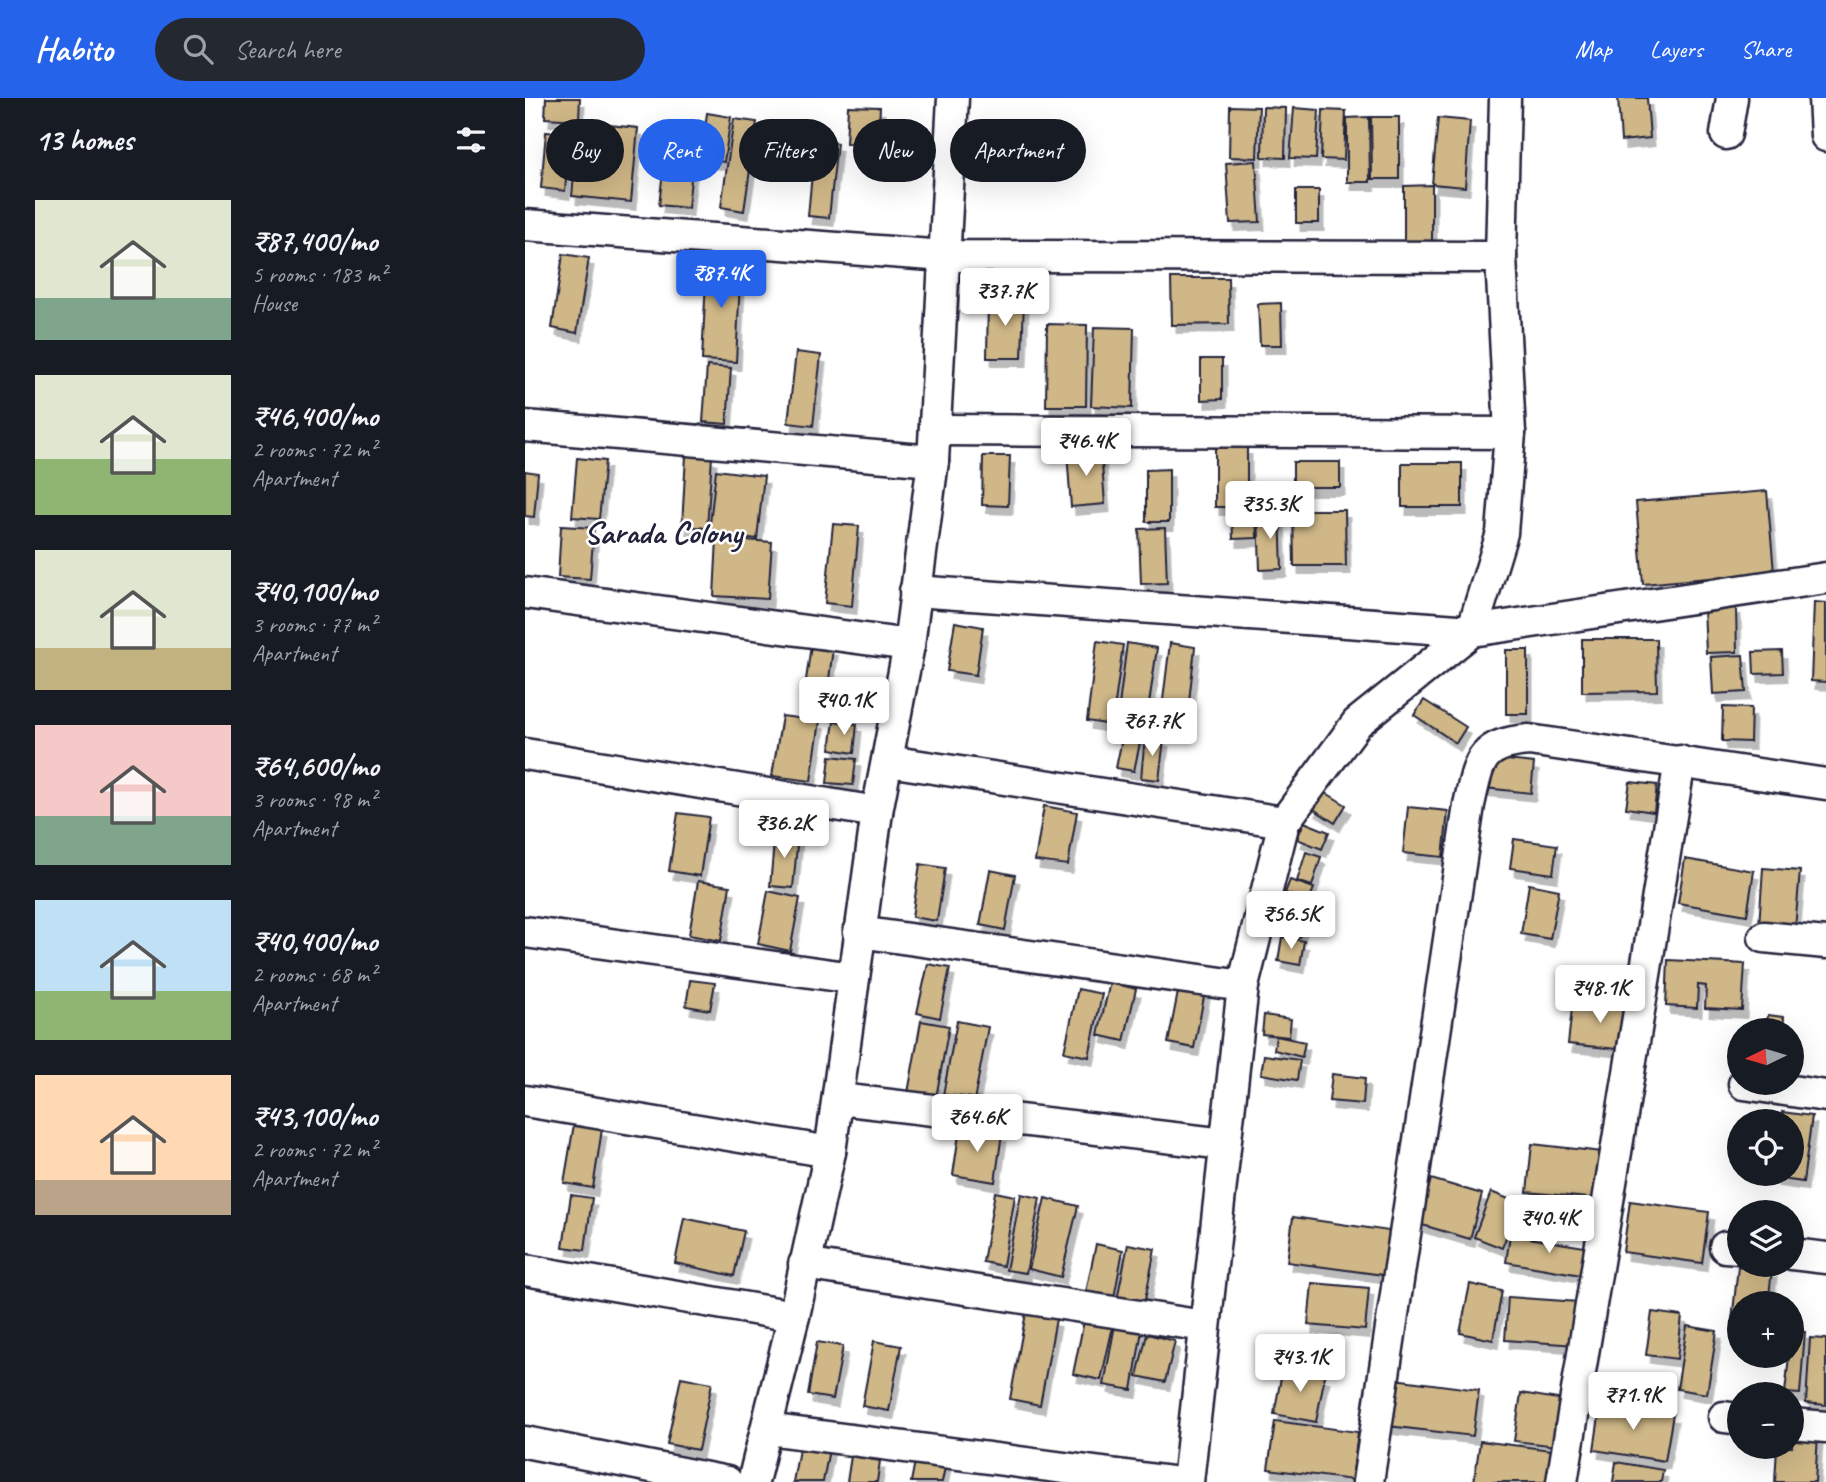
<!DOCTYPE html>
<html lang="en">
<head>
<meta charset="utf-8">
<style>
	:root { --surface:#171b24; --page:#242831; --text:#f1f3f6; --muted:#9ea1a6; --accent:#2563eb }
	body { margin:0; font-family:Caveat,sans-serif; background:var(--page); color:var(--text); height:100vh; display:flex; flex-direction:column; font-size:26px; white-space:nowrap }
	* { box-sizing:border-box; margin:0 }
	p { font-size:23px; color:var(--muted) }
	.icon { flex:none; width:38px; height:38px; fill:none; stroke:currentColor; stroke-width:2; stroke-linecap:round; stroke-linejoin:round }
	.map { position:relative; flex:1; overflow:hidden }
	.side { display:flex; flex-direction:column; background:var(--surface); width:525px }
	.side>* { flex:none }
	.hud { position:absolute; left:21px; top:21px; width:665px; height:63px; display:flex; gap:14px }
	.needle { width:46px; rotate:265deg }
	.tools { position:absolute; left:1202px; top:920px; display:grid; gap:14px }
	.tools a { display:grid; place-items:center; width:77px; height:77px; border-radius:50%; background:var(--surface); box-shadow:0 7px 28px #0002; font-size:35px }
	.price { position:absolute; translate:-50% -60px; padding:0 16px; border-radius:7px; background:#fff; color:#222; font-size:23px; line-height:46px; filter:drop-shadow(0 2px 4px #0008) }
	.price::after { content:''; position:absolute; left:50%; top:42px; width:21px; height:16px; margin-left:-10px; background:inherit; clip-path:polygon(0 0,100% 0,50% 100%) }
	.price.on { background:var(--accent); color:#fff }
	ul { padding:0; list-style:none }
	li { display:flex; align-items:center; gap:21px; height:175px; padding:0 35px }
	li span { display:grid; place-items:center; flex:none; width:196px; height:140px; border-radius:0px; color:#555 }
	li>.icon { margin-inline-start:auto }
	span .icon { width:84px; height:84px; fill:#fffc; stroke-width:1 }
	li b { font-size:30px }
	h2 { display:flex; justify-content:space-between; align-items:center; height:84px; padding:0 35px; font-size:30px }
	.tag { padding:0 24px; border-radius:32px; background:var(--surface); box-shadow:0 7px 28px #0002; font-size:24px; line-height:63px }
	.tag.on { background:var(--accent); color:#fff }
	header { display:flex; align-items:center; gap:42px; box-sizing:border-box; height:98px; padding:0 35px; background:var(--accent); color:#fff }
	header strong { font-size:33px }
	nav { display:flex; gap:38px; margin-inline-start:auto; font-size:24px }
	.search { width:490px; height:63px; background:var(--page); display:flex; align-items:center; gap:18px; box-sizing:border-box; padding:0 24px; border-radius:38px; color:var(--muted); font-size:26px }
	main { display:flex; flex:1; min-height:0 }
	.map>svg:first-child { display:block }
	.building { fill:#cfb787; stroke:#22223b; stroke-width:2; filter:url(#shadow) }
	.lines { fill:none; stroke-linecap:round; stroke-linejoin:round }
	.minor-casing { stroke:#22223b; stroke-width:35 }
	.minor { stroke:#fff; stroke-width:30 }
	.labels { text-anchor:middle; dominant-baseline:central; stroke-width:5; stroke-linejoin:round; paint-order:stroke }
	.neighbourhood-label { font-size:32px; font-weight:bold; fill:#22223b; stroke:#fff }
</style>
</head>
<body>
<header>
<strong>Habito</strong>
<div class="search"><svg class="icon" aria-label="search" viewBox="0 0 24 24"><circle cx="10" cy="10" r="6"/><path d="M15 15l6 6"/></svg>Search here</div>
<nav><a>Map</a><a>Layers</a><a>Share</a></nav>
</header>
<main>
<section class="side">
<h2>13 homes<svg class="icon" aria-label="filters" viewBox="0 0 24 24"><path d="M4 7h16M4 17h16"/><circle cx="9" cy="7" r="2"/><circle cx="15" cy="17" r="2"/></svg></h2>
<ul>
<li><span style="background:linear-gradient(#dfe7d0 70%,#7fa58c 0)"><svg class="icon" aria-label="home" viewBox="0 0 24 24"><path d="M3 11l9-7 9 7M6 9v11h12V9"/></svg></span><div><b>₹87,400/mo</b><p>5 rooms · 183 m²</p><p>House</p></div></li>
<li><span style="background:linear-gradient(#dfe7d0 60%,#8fb573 0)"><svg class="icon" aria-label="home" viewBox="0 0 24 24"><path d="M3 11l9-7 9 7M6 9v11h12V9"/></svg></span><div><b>₹46,400/mo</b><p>2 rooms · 72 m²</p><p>Apartment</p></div></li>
<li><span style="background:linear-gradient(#dfe7d0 70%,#c2b280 0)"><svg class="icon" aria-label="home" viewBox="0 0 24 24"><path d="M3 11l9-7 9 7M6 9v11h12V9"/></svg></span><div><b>₹40,100/mo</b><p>3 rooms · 77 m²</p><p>Apartment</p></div></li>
<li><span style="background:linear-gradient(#f6c9c9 65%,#7fa58c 0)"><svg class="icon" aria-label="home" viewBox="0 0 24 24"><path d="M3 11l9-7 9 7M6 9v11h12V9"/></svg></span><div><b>₹64,600/mo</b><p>3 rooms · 98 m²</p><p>Apartment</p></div></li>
<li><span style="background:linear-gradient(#bfe0f5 65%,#8fb573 0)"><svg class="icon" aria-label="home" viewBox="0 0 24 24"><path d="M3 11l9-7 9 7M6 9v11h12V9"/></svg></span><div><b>₹40,400/mo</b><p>2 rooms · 68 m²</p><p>Apartment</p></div></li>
<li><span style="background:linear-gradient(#ffd9b3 75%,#b9a48a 0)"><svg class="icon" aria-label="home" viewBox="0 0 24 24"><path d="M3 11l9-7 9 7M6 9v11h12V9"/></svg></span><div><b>₹43,100/mo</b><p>2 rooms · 72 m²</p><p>Apartment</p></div></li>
</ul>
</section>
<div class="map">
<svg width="1301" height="1384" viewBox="0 0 1301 1384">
	<defs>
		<filter id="shadow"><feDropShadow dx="4.5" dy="8" stdDeviation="0" flood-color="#0004"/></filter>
	</defs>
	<rect width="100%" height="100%" fill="#fff"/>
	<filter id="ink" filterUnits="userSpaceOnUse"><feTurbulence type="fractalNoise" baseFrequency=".0143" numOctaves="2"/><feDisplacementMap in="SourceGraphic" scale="14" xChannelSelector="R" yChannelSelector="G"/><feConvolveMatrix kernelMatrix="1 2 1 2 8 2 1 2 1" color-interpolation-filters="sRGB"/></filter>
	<g filter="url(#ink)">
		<g class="building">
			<path d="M21 0H55L54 22 20 20Z"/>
			<path d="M1093 0H1122L1125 40 1096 43Z"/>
			<path d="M323 8 355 9 353 47 321 45Z"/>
			<path d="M705 8 734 9 732 60 704 59Z"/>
			<path d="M738 9 761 10 760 60 737 59Z"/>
			<path d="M769 10 794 12 791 61 765 60Z"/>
			<path d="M798 12 821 13 819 62 796 61Z"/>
			<path d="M182 15 206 19 199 64 176 61Z"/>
			<path d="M844 19 845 84H822V20Z"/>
			<path d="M846 19H874V81H847Z"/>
			<path d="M913 20 945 23 940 89 907 86Z"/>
			<path d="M209 21 232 24 219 113 196 109Z"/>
			<path d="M54 24 113 30 106 104 47 98Z"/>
			<path d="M21 34 45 36 40 93 16 90Z"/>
			<path d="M142 39 170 42 163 110 134 107Z"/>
			<path d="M290 43 312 45 304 120 283 118Z"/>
			<path d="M731 63 735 124 705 125 701 65Z"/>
			<path d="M907 87V144H879V88Z"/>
			<rect x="771" y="92" width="23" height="33"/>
			<path d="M38 156 64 160 52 235 27 230Z"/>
			<path d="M182 161 216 163 211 264 177 262Z"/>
			<path d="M646 180H703L704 226 647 227Z"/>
			<path d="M463 199 499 200 497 260H462Z"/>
			<path d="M756 205 757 247H735L733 206Z"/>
			<path d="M522 226 562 227 561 308H521Z"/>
			<path d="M569 229 609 230 607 310 566 308Z"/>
			<path d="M271 254 296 257 288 328 263 325Z"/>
			<path d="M676 261H697V301L676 302Z"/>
			<path d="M182 268 206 270 202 326 178 324Z"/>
			<rect x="690" y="349" width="32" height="60"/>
			<path d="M576 352 580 406 546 409 542 354Z"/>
			<path d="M161 357 187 359 182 430 157 428Z"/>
			<path d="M458 358H485L483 408 457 407Z"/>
			<path d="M52 360 80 363 74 421 47 419Z"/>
			<rect x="768" y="364" width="47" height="25"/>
			<rect x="877" y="365" width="60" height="44"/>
			<path d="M644 371V424H621V372Z"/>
			<path d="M191 372 239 378 232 441 184 435Z"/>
			<path d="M0 373 13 375 9 419 0 418Z"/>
			<path d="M1242 393 1249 474 1118 486 1111 404Z"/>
			<path d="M768 412H820L821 468H769Z"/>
			<path d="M731 414 732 440 708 441 707 415Z"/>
			<path d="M755 414 757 471 735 472 733 415Z"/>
			<path d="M308 426 334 428 327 508 300 505Z"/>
			<path d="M36 428 69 430 65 481 33 479Z"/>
			<path d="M640 430 642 485 616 486 614 431Z"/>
			<path d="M192 440 247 444 243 501 189 498Z"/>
			<path d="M1289 504 1301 505V584L1286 583Z"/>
			<path d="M1211 509 1212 554 1181 555 1179 510Z"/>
			<path d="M430 524 458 529 451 577 422 573Z"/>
			<path d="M1057 541H1131L1132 593 1057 594Z"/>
			<path d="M572 543 598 547 587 627 562 623Z"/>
			<path d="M602 545 632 550 621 627 592 623Z"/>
			<path d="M645 545 670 549 663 613 637 610Z"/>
			<path d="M286 547 308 550 300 613 277 610Z"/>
			<rect x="981" y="552" width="22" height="64"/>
			<path d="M1257 553 1258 575 1229 576 1228 554Z"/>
			<path d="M1218 557 1221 594 1188 596 1186 559Z"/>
			<path d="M899 602 941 629 931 645 889 617Z"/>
			<path d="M1198 609 1226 610 1225 644 1197 643Z"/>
			<path d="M257 618 295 623 286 683 247 678Z"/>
			<path d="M309 623 332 626 329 655 305 651Z"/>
			<path d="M598 636 616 640 609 673 591 670Z"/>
			<path d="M620 639 639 641 634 682 616 680Z"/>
			<path d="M305 658 331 661 328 687 302 685Z"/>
			<path d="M964 660 1009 665 1006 695 960 690Z"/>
			<path d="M1105 684 1132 687 1129 714 1101 710Z"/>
			<path d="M798 693 821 707 810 725 787 710Z"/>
			<path d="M519 708 552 714 543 767 510 763Z"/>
			<path d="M883 709 923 713 918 759 878 755Z"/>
			<path d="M153 715 184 719 175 778 144 773Z"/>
			<path d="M779 724 804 734 797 751 772 741Z"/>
			<path d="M250 734 273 737 268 790 245 788Z"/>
			<path d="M989 741 1032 747 1028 776 985 770Z"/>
			<path d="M781 754 796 759 787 788 772 783Z"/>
			<path d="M1160 761 1229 773 1222 817 1153 805Z"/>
			<path d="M395 766 420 770 412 823 387 819Z"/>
			<path d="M1238 770 1275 773 1270 831 1234 828Z"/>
			<path d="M465 772 490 777 480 832 455 827Z"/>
			<path d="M765 782 789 790 784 803 760 795Z"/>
			<path d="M173 783 205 788 196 843 164 837Z"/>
			<path d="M1004 786 1034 792 1025 841 996 836Z"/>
			<path d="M243 793 275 800 265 853 233 846Z"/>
			<path d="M758 798 784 806 780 818 754 810Z"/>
			<path d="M756 818 778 821 775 839 754 836Z"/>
			<path d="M757 839 779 843 775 867 753 863Z"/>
			<path d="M1143 862 1220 866 1217 912 1180 910 1181 888 1173 887 1172 910 1141 908Z"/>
			<path d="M403 866 425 870 415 920 392 915Z"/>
			<path d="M165 882 190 885 185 912 161 908Z"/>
			<path d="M585 884 611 891 599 943 573 937Z"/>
			<path d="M654 889 680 894 669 950 643 945Z"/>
			<path d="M553 891 577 896 564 959 539 954Z"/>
			<path d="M1048 901 1106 907 1102 952 1043 946Z"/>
			<path d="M739 917 766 921 764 939 737 936Z"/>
			<path d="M1243 917 1259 919 1258 933H1241Z"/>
			<path d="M396 923 424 928 411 1000 383 995Z"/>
			<path d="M432 923 463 929 449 1003 418 997Z"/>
			<path d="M751 938 780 944 777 959 749 952Z"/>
			<path d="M739 957 775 962 772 982 736 976Z"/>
			<path d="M807 976 840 980 838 1006 804 1003Z"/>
			<path d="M1257 1014 1287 1018 1278 1084 1249 1080V1076H1267V1024H1256Z"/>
			<path d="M49 1026 77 1031 68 1090 39 1085Z"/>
			<path d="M435 1029 477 1036 470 1084 428 1077Z"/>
			<path d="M1007 1046 1077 1054 1072 1101 1002 1094Z"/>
			<path d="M906 1081 957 1096 945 1141 894 1126Z"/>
			<path d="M470 1094 490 1098 478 1168 458 1164Z"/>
			<path d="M966 1094 994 1105 977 1150 949 1139Z"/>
			<path d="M496 1096 515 1100 501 1175 481 1172Z"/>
			<path d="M46 1097 67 1100 60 1152 38 1149Z"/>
			<path d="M520 1100 553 1108 536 1179 504 1171Z"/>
			<path d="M1105 1103 1184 1114 1177 1165 1098 1154Z"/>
			<path d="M768 1119 871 1134 866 1178 762 1164Z"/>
			<path d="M159 1120 219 1133 209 1178 150 1165Z"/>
			<path d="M985 1137 1066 1150 1062 1178 981 1164Z"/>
			<path d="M571 1146 598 1152 589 1200 561 1194Z"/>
			<path d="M603 1146 630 1151 618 1212 591 1207Z"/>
			<path d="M1213 1168 1247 1172 1243 1206H1214V1224L1207 1223Z"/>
			<path d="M787 1185 844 1190 840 1232 783 1227Z"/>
			<path d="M945 1186 977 1193 968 1242 935 1235Z"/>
			<path d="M983 1199 1054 1204 1051 1247 980 1242Z"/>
			<path d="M1127 1214 1157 1218 1152 1261 1121 1257Z"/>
			<path d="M501 1215 531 1221 515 1307 485 1301Z"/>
			<path d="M560 1218 589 1224 576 1282 548 1276Z"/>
			<path d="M591 1221 618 1226 607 1292 579 1287Z"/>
			<path d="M1162 1228 1192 1233 1182 1296 1152 1291Z"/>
			<path d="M1267 1233 1280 1234 1275 1296 1260 1295 1264 1258H1267Z"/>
			<path d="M622 1236 650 1243 640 1284 612 1278Z"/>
			<path d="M1285 1240 1301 1241V1307L1281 1305Z"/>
			<path d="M349 1243 376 1248 364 1313 337 1308Z"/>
			<path d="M292 1244 318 1248 308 1301 283 1297Z"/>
			<path d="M758 1269 800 1277 791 1324 749 1316Z"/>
			<path d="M156 1279 187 1285 173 1352 142 1346Z"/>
			<path d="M869 1281 954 1292 948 1338 863 1328Z"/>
			<path d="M996 1295 1039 1302 1032 1348 989 1343Z"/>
			<path d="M1076 1305 1148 1316 1140 1363 1069 1352Z"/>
			<path d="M750 1323 833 1334 827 1382 743 1371Z"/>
			<path d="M1267 1336 1293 1338 1290 1384H1250L1252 1349H1267Z"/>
			<path d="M276 1340 305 1346 298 1384H268Z"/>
			<path d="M955 1343 1034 1353 1030 1384H949Z"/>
			<path d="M326 1358 355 1363 352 1384H322Z"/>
			<path d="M391 1358 421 1364 417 1384H386Z"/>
			<path d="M1091 1364 1138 1372 1136 1384H1088Z"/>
		</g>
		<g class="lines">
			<g class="minor-casing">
				<g id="minor">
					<path d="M1299 0 1301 38"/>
					<path d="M1201 36 1207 0"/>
					<path d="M0 127 420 158 976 159"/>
					<path d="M0 328 408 363"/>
					<path d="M410 332 985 335"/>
					<path d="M390 493 947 533 1301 480"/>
					<path d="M0 495 384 547"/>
					<path d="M0 656 352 714"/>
					<path d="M363 663 759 724"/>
					<path d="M0 834 328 880"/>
					<path d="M334 834 718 888"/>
					<path d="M1239 839 1301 845"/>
					<path d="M1219 986 1301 998"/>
					<path d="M314 1001 700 1046"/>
					<path d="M0 1003 305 1054"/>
					<path d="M1200 1149 1214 1150"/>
					<path d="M1267 1156 1301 1160"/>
					<path d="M279 1166 679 1228"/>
					<path d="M0 1172 269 1218"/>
					<path d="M1199 1319 1214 1321"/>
					<path d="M1267 1326 1301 1329"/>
					<path d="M242 1331 647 1384"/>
					<path d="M0 1344 202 1384"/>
					<path d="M228 1384 269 1218 305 1054 352 714 384 547 408 363 428 0"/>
					<path d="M663 1384 718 888 759 724 832 625 947 533 977 435 985 335 976 159 980 0"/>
					<path d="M843 1384 944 707C954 663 954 646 1004 642L1301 686"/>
					<path d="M1037 1384 1155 663"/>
				</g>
			</g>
			<use href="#minor" class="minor"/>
		</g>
	</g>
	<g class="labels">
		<g class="neighbourhood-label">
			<text x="138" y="434">Sarada Colony</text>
		</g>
	</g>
</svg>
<div class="tools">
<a><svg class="needle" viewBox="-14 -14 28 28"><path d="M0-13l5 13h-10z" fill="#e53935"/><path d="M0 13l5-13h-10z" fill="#9ea1a6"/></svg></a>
<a><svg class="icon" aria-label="locate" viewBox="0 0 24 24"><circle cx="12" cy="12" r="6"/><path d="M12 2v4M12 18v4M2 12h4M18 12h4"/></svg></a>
<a><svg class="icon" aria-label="layers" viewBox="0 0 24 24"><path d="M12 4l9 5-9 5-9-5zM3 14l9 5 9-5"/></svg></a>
<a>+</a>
<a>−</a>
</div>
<b class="price on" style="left:196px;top:212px">₹87.4K</b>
<b class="price" style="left:480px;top:230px">₹37.7K</b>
<b class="price" style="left:561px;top:380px">₹46.4K</b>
<b class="price" style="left:745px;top:443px">₹35.3K</b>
<b class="price" style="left:319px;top:639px">₹40.1K</b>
<b class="price" style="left:627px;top:660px">₹67.7K</b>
<b class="price" style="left:259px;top:762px">₹36.2K</b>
<b class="price" style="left:766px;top:853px">₹56.5K</b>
<b class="price" style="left:1075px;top:927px">₹48.1K</b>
<b class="price" style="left:452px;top:1056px">₹64.6K</b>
<b class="price" style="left:1024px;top:1157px">₹40.4K</b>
<b class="price" style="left:775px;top:1296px">₹43.1K</b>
<b class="price" style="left:1108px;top:1334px">₹71.9K</b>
<div class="hud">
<a class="tag">Buy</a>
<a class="tag on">Rent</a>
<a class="tag">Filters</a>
<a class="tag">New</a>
<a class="tag">Apartment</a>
</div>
</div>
</main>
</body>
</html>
